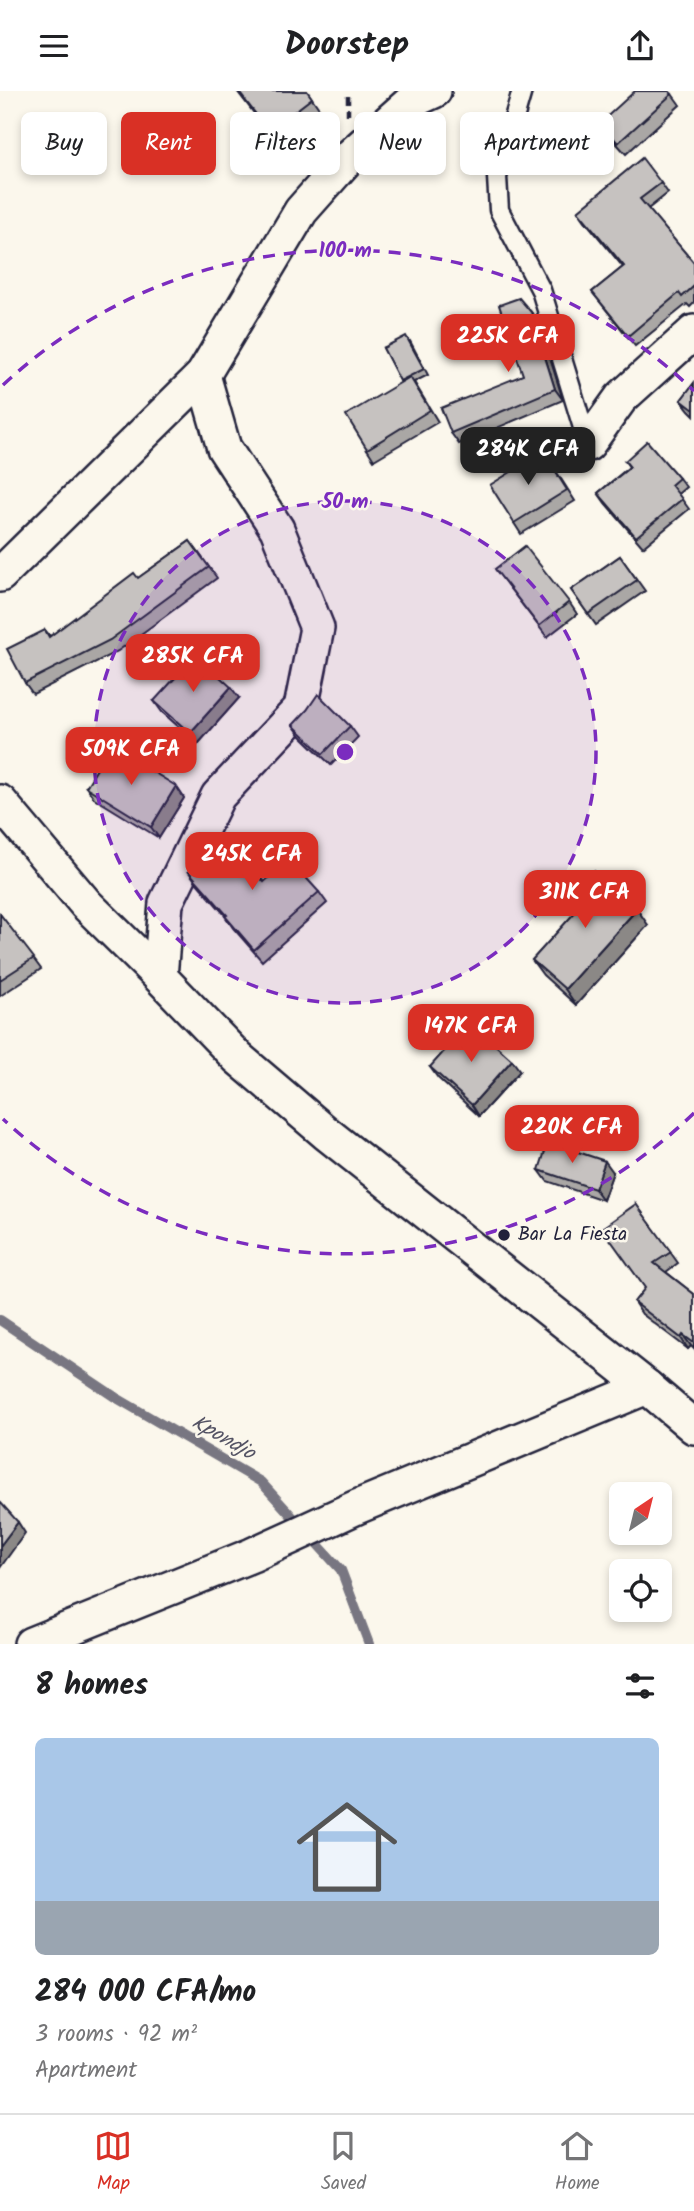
<!DOCTYPE html>
<html lang="en">
<head>
<meta charset="utf-8">
<style>
	:root { --surface:#fff; --page:#f2f2f2; --text:#202124; --muted:#757577; --line:#e0e0e0; --accent:#d93025 }
	body { margin:0; font-family:Kalam,sans-serif; background:var(--page); color:var(--text); height:100vh; display:flex; flex-direction:column; font-size:26px; white-space:nowrap }
	* { box-sizing:border-box; margin:0 }
	p { font-size:23px; color:var(--muted) }
	.icon { flex:none; width:38px; height:38px; fill:none; stroke:currentColor; stroke-width:2; stroke-linecap:round; stroke-linejoin:round }
	.map { position:relative; height:1553px; overflow:hidden }
	.details { display:flex; flex-direction:column; background:var(--surface); flex:1 }
	.details>* { flex:none }
	.top-card { position:absolute; left:21px; top:21px; width:653px; height:63px; display:flex; gap:14px }
	.needle { width:46px; rotate:35deg }
	.buttons { position:absolute; left:609px; top:1391px; display:grid; gap:14px }
	.buttons a { display:grid; place-items:center; width:63px; height:63px; border-radius:10px; background:var(--surface); box-shadow:0 4px 10px #0003; font-size:35px }
	.price { position:absolute; translate:-50% -60px; padding:0 16px; border-radius:14px; background:var(--accent); color:#fff; font-size:23px; line-height:46px; filter:drop-shadow(0 2px 4px #0008) }
	.price::after { content:''; position:absolute; left:50%; top:42px; width:21px; height:16px; margin-left:-10px; background:inherit; clip-path:polygon(0 0,100% 0,50% 100%) }
	.price.active { background:#222; color:#fff }
	ul { padding:0; list-style:none }
	li { display:grid; align-content:center; gap:14px; height:371px; padding:0 35px }
	li+li { border-top:2px solid var(--line) }
	li span { display:grid; place-items:center; height:217px; border-radius:10px; color:#555 }
	li>.icon { margin-inline-start:auto }
	span .icon { width:126px; height:126px; fill:#fffc; stroke-width:1 }
	li b { font-size:30px }
	h2 { display:flex; justify-content:space-between; align-items:center; height:84px; padding:0 35px; font-size:30px }
	.chip { padding:0 24px; border-radius:10px; background:var(--surface); box-shadow:0 4px 10px #0003; font-size:24px; line-height:63px }
	.chip.active { background:var(--accent); color:#fff }
	header { display:flex; justify-content:space-between; align-items:center; height:91px; padding:0 35px; background:var(--surface); font-size:32px; font-weight:700 }
	.tab-bar { display:flex; justify-content:space-around; align-items:center; height:98px; border-top:2px solid var(--line); background:var(--surface); font-size:19px; color:var(--muted) }
	.tab-bar a { display:grid; justify-items:center; gap:4px }
	.tab-bar .active { color:var(--accent) }
	.map>svg:first-child { display:block }
	.lines { fill:none; stroke-linecap:round; stroke-linejoin:round }
	.stream { stroke:#787681; stroke-width:10 }
	.lane-casing { stroke:#22223b; stroke-width:23 }
	.street-casing { stroke:#22223b; stroke-width:38 }
	.path { stroke:#22223b; stroke-width:4.5; stroke-dasharray:7 5; stroke-linecap:butt }
	.lane { stroke:#fbf7ec; stroke-width:18 }
	.street { stroke:#fbf7ec; stroke-width:33 }
	.wall { fill:#aaa7a5; stroke:#22223b; stroke-width:2 }
	.shaded-wall { fill:#8b8886; stroke:#22223b; stroke-width:2 }
	.building { fill:#c6c2c0; stroke:#22223b; stroke-width:2 }
	.ring { fill:none; stroke:#7b2cbf; stroke-width:3.5; stroke-dasharray:12 9 }
	.poi-dot { fill:#22223b; stroke:#fbf7ec; stroke-width:2.5 }
	.labels { text-anchor:middle; dominant-baseline:central; stroke-width:5; stroke-linejoin:round; paint-order:stroke }
	.poi-label { font-size:19px; fill:#22223b; stroke:#fbf7ec; text-anchor:start }
	.water-label { font-size:21px; font-style:italic; fill:#545364; stroke:#fbf7ec }
	.centre { fill:#7b2cbf; stroke:#fbf7ec; stroke-width:3.5 }
	.ring-label { font-size:21px; text-anchor:middle; font-weight:bold; fill:#7b2cbf; stroke:#fbf7ec; stroke-width:5; stroke-linejoin:round; paint-order:stroke }
</style>
</head>
<body>
<header><svg class="icon" aria-label="menu" viewBox="0 0 24 24"><path d="M4 6h16M4 12h16M4 18h16"/></svg>Doorstep<svg class="icon" aria-label="share" viewBox="0 0 24 24"><path d="M12 15V3M7 8l5-5 5 5M5 13v7h14v-7"/></svg></header>
<div class="map">
<svg width="694" height="1553" viewBox="0 0 694 1553">
	<rect width="100%" height="100%" fill="#fbf7ec"/>
	<filter id="ink" filterUnits="userSpaceOnUse"><feTurbulence type="fractalNoise" baseFrequency=".0143" numOctaves="2"/><feDisplacementMap in="SourceGraphic" scale="14" xChannelSelector="R" yChannelSelector="G"/><feConvolveMatrix kernelMatrix="1 2 1 2 8 2 1 2 1" color-interpolation-filters="sRGB"/></filter>
	<g filter="url(#ink)">
		<g class="lines">
			<path class="stream" d="M0 1229 115 1306 261 1391 341 1479 369 1553"/>
			<g class="lane-casing">
				<path id="lane" d="M522 0 497 86 499 119 541 199 588 353"/>
			</g>
			<g class="street-casing">
				<g id="street">
					<path d="M588 353 621 307 694 241"/>
					<path d="M0 484 203 284 301 120 348 67 412 10 434 0"/>
					<path d="M0 711 86 813 160 886 238 967 326 1042 647 1296 694 1336"/>
					<path d="M160 886 166 812 218 705 301 617 317 537 277 438 224 357 203 284"/>
					<path d="M31 1553 252 1464 357 1416 647 1296"/>
				</g>
			</g>
			<path class="path" d="M348 24V0"/>
			<use href="#lane" class="lane"/>
			<use href="#street" class="street"/>
		</g>
		<g class="wall">
			<path d="M237 0H307L325 26 282 59Z"/>
			<path d="M672 3 680 14 626 63 608 43 600 32Z"/>
			<path d="M661 92 668 102 648 118 694 172V212L690 216 687 213 635 255 592 201 623 176 585 130 578 120Z"/>
			<path d="M531 221 539 232 563 309 459 353 451 342 523 284Z"/>
			<path d="M410 250 428 284 414 291 438 331 374 369 367 358 401 291 383 257Z"/>
			<path d="M694 292V324L689 319 681 309Z"/>
			<path d="M625 370 679 387 686 396 678 403 689 418 643 456 605 412 598 402 629 376Z"/>
			<path d="M551 372 575 410 521 443 514 432Z"/>
			<path d="M190 450 217 487 118 560 33 603 25 592 45 539 50 545 138 487Z"/>
			<path d="M620 465 645 500 596 534 571 499Z"/>
			<path d="M495 478 569 511 577 523 547 546Z"/>
			<path d="M239 607 198 653 162 621 154 610Z"/>
			<path d="M293 634 350 635 358 646 331 674 301 645Z"/>
			<path d="M176 695 184 707 159 747 94 707 86 696Z"/>
			<path d="M189 781 264 791 319 801 327 812 262 870 233 837 225 825H226L197 792Z"/>
			<path d="M567 811 648 834 576 914 543 884 532 869 575 822Z"/>
			<path d="M0 823 41 878 0 905Z"/>
			<path d="M430 976 520 980 479 1025 438 987Z"/>
			<path d="M539 1079 613 1081 603 1109 547 1090Z"/>
			<path d="M636 1113 678 1172 666 1181 694 1203V1258L691 1255 688 1258 642 1223 634 1211 645 1197Z"/>
		</g>
		<g class="shaded-wall">
			<path d="M531 221 539 232 563 309 555 298Z"/>
			<path d="M231 596 239 607 198 653 190 642Z"/>
			<path d="M176 695 184 707 159 747 151 736Z"/>
			<path d="M637 818 648 834 576 914 565 898Z"/>
			<path d="M512 969 520 980 479 1025 472 1014Z"/>
			<path d="M605 1070 613 1081 603 1109 595 1098Z"/>
			<path d="M683 1244 691 1255 688 1258 681 1247Z"/>
			<path d="M18 1431 25 1442 0 1477V1455Z"/>
		</g>
		<g class="building">
			<path d="M238 0H307L312 7 269 40Z"/>
			<path d="M635 0H669L672 3 618 52 600 32Z"/>
			<path d="M642 67 661 92 640 108 694 172V195L682 206 679 202 628 245 592 201 624 175 578 120Z"/>
			<path d="M519 207 531 221 555 298 451 342 441 317 523 284 499 214Z"/>
			<path d="M406 245 424 278 400 290 383 257Z"/>
			<path d="M410 286 430 319 367 358 346 324Z"/>
			<path d="M694 292V319L681 309Z"/>
			<path d="M647 350 679 387 671 394 682 408 636 446 598 402 630 376 625 370Z"/>
			<path d="M543 361 567 399 514 432 490 394Z"/>
			<path d="M190 450 209 476 110 549 25 592 7 558 45 539 49 546 134 482 138 487Z"/>
			<path d="M525 455 569 511 539 535 495 478Z"/>
			<path d="M620 465 637 489 588 523 571 499Z"/>
			<path d="M196 564 231 596 190 642 154 610Z"/>
			<path d="M318 603 350 635 323 663 293 634 307 619Z"/>
			<path d="M111 655 176 695 151 736 86 696Z"/>
			<path d="M224 746 264 791 289 768 319 801 254 859 225 825 227 824 189 781 194 771Z"/>
			<path d="M594 780 637 818 565 898 532 869 577 819 567 811Z"/>
			<path d="M0 823 34 867 0 889Z"/>
			<path d="M470 931 512 969 472 1014 430 976Z"/>
			<path d="M548 1051 605 1070 595 1098 539 1079Z"/>
			<path d="M636 1113 671 1161 654 1172 694 1203V1252L683 1244 681 1247 634 1211 645 1197 602 1137Z"/>
			<path d="M0 1411 18 1431 0 1455Z"/>
		</g>
	</g>
	<circle cx="345" cy="661" r="251" fill="#7b2cbf" fill-opacity=".12"/>
	<g class="ring">
		<circle cx="345" cy="661" r="251"/>
		<path d="M694 1022A502 502 0 0 1 3 1028M3 294A502 502 0 0 1 694 300"/>
	</g>
	<circle class="poi-dot" cx="504" cy="1144" r="7"/>
	<g class="labels">
		<g class="poi-label">
			<text x="518" y="1144">Bar La Fiesta</text>
		</g>
		<g class="water-label">
			<text transform="translate(223 1347) rotate(30)">Kpondjo</text>
		</g>
	</g>
	<circle cx="345" cy="661" r="10" class="centre"/>
	<g class="ring-label">
		<text x="345" y="166">100 m</text>
		<text x="345" y="417">50 m</text>
	</g>
</svg>
<div class="buttons">
<a><svg class="needle" viewBox="-14 -14 28 28"><path d="M0-13l5 13h-10z" fill="#e53935"/><path d="M0 13l5-13h-10z" fill="#757577"/></svg></a>
<a><svg class="icon" aria-label="locate" viewBox="0 0 24 24"><circle cx="12" cy="12" r="6"/><path d="M12 2v4M12 18v4M2 12h4M18 12h4"/></svg></a>
</div>
<b class="price" style="left:508px;top:283px">225K CFA</b>
<b class="price active" style="left:528px;top:396px">284K CFA</b>
<b class="price" style="left:193px;top:603px">285K CFA</b>
<b class="price" style="left:131px;top:696px">509K CFA</b>
<b class="price" style="left:252px;top:801px">245K CFA</b>
<b class="price" style="left:585px;top:839px">311K CFA</b>
<b class="price" style="left:471px;top:973px">147K CFA</b>
<b class="price" style="left:572px;top:1074px">220K CFA</b>
<div class="top-card">
<a class="chip">Buy</a>
<a class="chip active">Rent</a>
<a class="chip">Filters</a>
<a class="chip">New</a>
<a class="chip">Apartment</a>
</div>
</div>
<section class="details">
<h2>8 homes<svg class="icon" aria-label="filters" viewBox="0 0 24 24"><path d="M4 7h16M4 17h16"/><circle cx="9" cy="7" r="2"/><circle cx="15" cy="17" r="2"/></svg></h2>
<ul>
<li><span style="background:linear-gradient(#a9c7e8 75%,#9aa5b1 0)"><svg class="icon" aria-label="home" viewBox="0 0 24 24"><path d="M3 11l9-7 9 7M6 9v11h12V9"/></svg></span><div><b>284 000 CFA/mo</b><p>3 rooms · 92 m²</p><p>Apartment</p></div></li>
</ul>
</section>
<nav class="tab-bar">
<a class="active"><svg class="icon" aria-label="map" viewBox="0 0 24 24"><path d="M3 6l6-2 6 2 6-2v14l-6 2-6-2-6 2zM9 4v14M15 6v14"/></svg>Map</a>
<a><svg class="icon" aria-label="saved" viewBox="0 0 24 24"><path d="M7 4h10v16l-5-4-5 4z"/></svg>Saved</a>
<a><svg class="icon" aria-label="home" viewBox="0 0 24 24"><path d="M3 11l9-7 9 7M6 9v11h12V9"/></svg>Home</a>
</nav>
</body>
</html>
